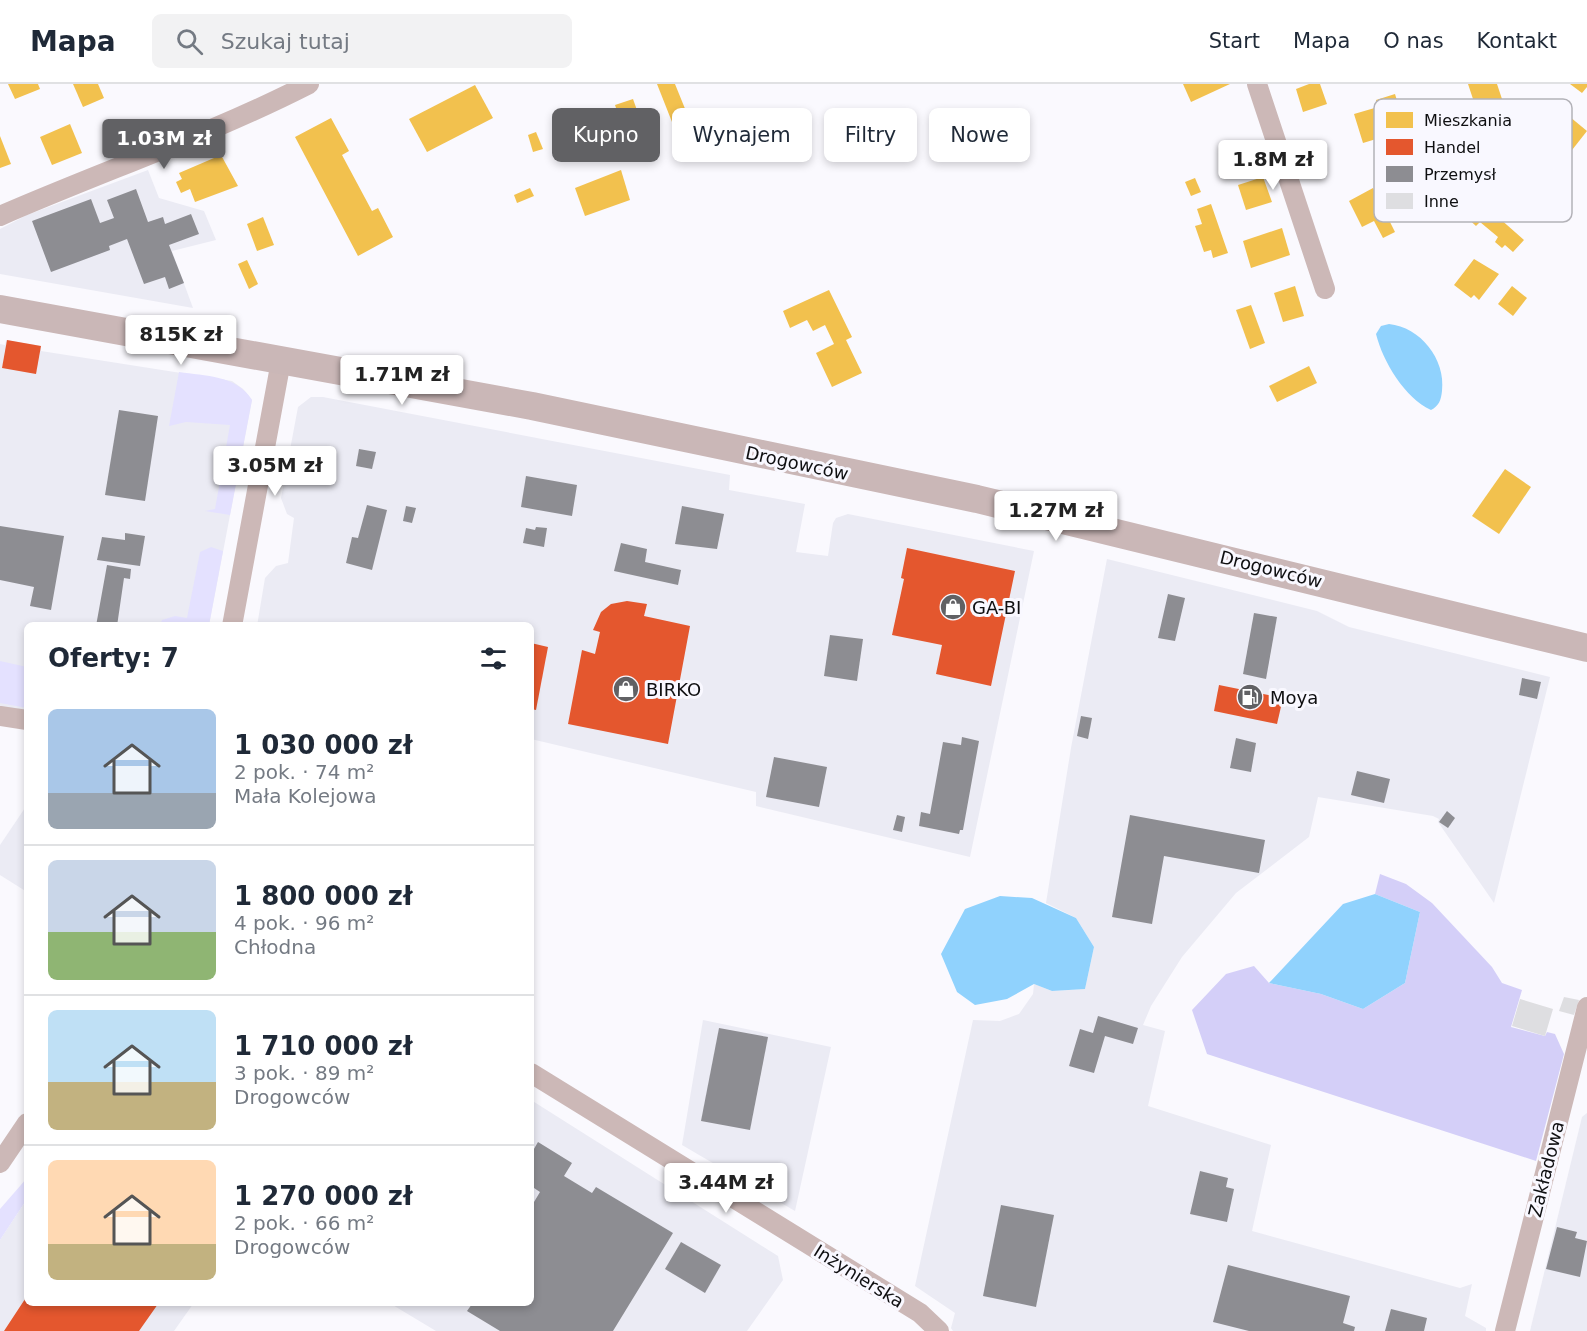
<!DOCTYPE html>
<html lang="pl">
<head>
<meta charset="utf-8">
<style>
	:root { --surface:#fff; --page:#f2f2f3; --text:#1f2937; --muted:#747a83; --line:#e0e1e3; --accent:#616164 }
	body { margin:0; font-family:"DejaVu Sans",sans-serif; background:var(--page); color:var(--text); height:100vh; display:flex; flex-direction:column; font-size:22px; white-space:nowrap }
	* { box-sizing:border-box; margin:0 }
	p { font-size:20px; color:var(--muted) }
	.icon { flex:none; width:33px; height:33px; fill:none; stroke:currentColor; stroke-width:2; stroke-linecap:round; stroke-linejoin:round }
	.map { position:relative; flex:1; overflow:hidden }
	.sheet { position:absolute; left:24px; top:538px; width:510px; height:684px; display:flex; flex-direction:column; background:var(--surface); border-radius:9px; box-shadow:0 3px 9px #0003 }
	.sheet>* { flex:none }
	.hud { position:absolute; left:552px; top:24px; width:570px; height:54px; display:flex; gap:12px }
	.price { position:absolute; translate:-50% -51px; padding:0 14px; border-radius:6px; background:#fff; color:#222; font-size:20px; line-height:39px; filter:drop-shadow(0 2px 3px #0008) }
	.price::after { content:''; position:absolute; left:50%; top:36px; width:18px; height:14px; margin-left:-9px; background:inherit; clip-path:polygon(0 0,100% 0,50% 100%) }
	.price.current { background:var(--accent); color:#fff }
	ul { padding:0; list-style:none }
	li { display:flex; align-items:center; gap:18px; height:150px; padding:0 24px }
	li+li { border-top:2px solid var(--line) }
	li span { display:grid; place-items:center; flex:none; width:168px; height:120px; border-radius:9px; color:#555 }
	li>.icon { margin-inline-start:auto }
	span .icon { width:72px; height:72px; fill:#fffc; stroke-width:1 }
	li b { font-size:26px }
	h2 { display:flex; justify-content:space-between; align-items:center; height:72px; padding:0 24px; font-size:26px }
	.pill { padding:0 21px; border-radius:9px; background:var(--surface); box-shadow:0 3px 9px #0003; font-size:21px; line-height:54px }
	.pill.current { background:var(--accent); color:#fff }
	header { display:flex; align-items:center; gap:36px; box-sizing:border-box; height:84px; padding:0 30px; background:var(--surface); border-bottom:2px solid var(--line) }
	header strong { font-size:28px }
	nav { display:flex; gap:33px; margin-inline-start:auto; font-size:21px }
	.search { width:420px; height:54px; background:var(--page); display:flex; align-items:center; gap:15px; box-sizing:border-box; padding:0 21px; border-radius:9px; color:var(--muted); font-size:22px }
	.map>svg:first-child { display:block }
	.built { fill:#ebebf4 }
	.green { fill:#e4e1ff }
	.forest { fill:#d4cff8 }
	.water { fill:#90d2fd }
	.homes { fill:#f2c14e }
	.shops { fill:#e4572e }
	.industry { fill:#8d8d92 }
	.building { fill:#dedee1 }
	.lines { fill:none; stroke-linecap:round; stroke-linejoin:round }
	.street { stroke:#ccb8b7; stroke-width:20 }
	.secondary { stroke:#cab7b7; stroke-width:28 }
	.labels { text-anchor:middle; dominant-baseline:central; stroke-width:6; stroke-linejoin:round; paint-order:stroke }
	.street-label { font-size:18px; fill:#0f0f11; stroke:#f9f8ff }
	.poi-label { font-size:18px; fill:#0f0f11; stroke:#f9f8ff; text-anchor:start }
	.key { fill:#f9f8ff; stroke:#b3b2b8; stroke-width:1.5 }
	.key-label { font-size:16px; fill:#0f0f11 }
</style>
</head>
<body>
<header>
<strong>Mapa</strong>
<div class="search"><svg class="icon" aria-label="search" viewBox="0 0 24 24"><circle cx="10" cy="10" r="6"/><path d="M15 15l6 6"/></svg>Szukaj tutaj</div>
<nav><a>Start</a><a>Mapa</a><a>O nas</a><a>Kontakt</a></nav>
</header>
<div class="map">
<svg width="1587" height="1247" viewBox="0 0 1587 1247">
	<rect width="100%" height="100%" fill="#faf9fe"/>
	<g class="built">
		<path d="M148 86 159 114 204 127 216 156 172 167 193 224 0 190V145L27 131Z"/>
		<path d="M6 256 41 262V267L232 297 243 305 252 316 209 541 27 542V637L0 640V260L5 261Z"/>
		<path d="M311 313H323L730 391 729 406 805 420 796 468 828 472 833 439 836 434 848 430 1034 467 970 773 756 722V708L531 655V542H257L265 494 276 482 288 479 294 434 287 430 281 414 298 323Z"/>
		<path d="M1107 475 1317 527 1349 543 1550 593 1494 819 1438 738 1439 735 1433 732 1318 713 1309 753 1236 809 1182 873 1151 922 1143 941 1165 947 1148 1022 1271 1061 1252 1147 1460 1204 1472 1200 1465 1232 1486 1244V1247H953L951 1244 955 1229 915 1202 973 936 1000 937 1019 930 1033 910 1034 900 1052 907 1085 905 1094 863 1076 834 1046 819 1071 664Z"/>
		<path d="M27 721V808L0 791V761Z"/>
		<path d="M703 936 831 963 795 1127 682 1061Z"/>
		<path d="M531 1016 778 1172 783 1196 747 1247H436L391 1220H531Z"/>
		<path d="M1587 1029V1247H1530L1582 1033Z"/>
		<path d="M27 1115V1220H193L174 1247H0V1156Z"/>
	</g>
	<g class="green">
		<path d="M179 288C205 292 237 291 252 316L230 431 205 427 215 425 230 341 186 338 169 342Z"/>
		<path d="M211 463 223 467 209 541H160L162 536 175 532 187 534 200 468Z"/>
		<path d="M0 577 27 583V624L0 619Z"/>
		<path d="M27 1094V1115L0 1156V1125Z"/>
	</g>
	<path class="forest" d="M1380 790 1406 800 1432 819 1492 883 1502 899 1522 906 1511 943 1545 952 1547 948 1555 950 1564 970 1536 1077 1207 970 1192 926 1226 890 1254 882 1269 899 1321 910 1363 925 1405 899 1420 828 1375 810Z"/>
	<g class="water">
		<path d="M1389 240C1420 243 1446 275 1442 307 1441 316 1439 322 1431 326 1405 314 1383 278 1376 250L1381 242Z"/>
		<path d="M1375 810 1420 828 1405 899 1363 925 1321 910 1269 899 1343 820Z"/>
		<path d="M1000 812 1032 814 1076 834 1094 863 1085 905 1052 907 1034 900 1007 915 975 921 957 908 941 870 965 825Z"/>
	</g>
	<g class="homes">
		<path d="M8 0H38L40 5 15 15Z"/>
		<path d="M73 0H98L104 14 83 23Z"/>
		<path d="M657 0H675L690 37 674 43Z"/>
		<path d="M1183 0H1230L1191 18Z"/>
		<path d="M1309 0H1320L1327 20 1303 28 1296 5Z"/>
		<path d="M1468 0H1497L1503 18 1477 27Z"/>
		<path d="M1570 0H1587V3L1582 9Z"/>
		<path d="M475 1 493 34 427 68 409 35Z"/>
		<path d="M1395 10 1406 46 1363 59 1354 30 1378 23 1376 16Z"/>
		<path d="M633 15 649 60 631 66 615 21Z"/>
		<path d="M1564 28 1587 47 1561 80 1538 61Z"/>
		<path d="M331 34 349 67 342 71 372 127 378 124 393 153 358 172 295 53Z"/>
		<path d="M70 40 82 69 52 81 40 53Z"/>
		<path d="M536 48 543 65 533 68 528 51Z"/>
		<path d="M0 52 11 80 0 84Z"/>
		<path d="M221 71 238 102 195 118 190 105 181 109 176 98 182 95 179 89Z"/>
		<path d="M621 86 630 116 585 132 575 104Z"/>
		<path d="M1263 93 1272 118 1246 126 1238 101Z"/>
		<path d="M1195 94 1201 108 1191 112 1185 98Z"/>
		<path d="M530 104 534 112 517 119 514 111Z"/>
		<path d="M1373 104 1395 148 1383 154 1374 137 1362 143 1349 117Z"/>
		<path d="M1471 118 1486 131 1490 126 1524 156 1513 168 1505 161 1502 164 1495 158 1498 153 1480 138 1476 142 1462 129Z"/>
		<path d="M1211 120 1228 169 1213 174 1211 166 1204 168 1195 142 1202 140 1197 125Z"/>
		<path d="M263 133 274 161 257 167 247 140Z"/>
		<path d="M1282 144 1290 171 1251 184 1243 157Z"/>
		<path d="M1474 175 1499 190 1479 216 1474 211 1471 214 1454 201Z"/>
		<path d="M247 176 258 200 249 205 238 180Z"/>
		<path d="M1295 202 1304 232 1283 238 1274 209Z"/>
		<path d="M1512 202 1527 214 1513 232 1498 220Z"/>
		<path d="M829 206 852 253 846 256 862 289 832 303 816 269 834 260 825 241 813 247 807 236 790 244 783 227Z"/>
		<path d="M1251 221 1265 259 1250 265 1236 226Z"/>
		<path d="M1309 282 1317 299 1277 318 1269 302Z"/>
		<path d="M1505 385 1531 403 1499 450 1472 432Z"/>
	</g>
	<g class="shops">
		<path d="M7 256 41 262 36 290 2 284Z"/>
		<path d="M907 464 1015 487 991 602 936 590 942 561 892 551 904 495 901 494Z"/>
		<path d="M627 517 647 520 644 532 690 542 668 660 568 640 582 566 595 570 600 548 593 546 601 528 611 520Z"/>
		<path d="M531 559 548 563 536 626 531 625Z"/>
		<path d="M1219 601 1283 614 1277 640 1214 627Z"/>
		<path d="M27 1212V1220H158L139 1247H4Z"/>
	</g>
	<g class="industry">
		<path d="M136 105 148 138 163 133 165 140 191 130 199 150 169 161 184 199 169 205 165 193 144 200 127 155 109 162 110 166 51 188 32 137 91 115 100 139 114 134 107 116Z"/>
		<path d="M119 326 158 332 145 417 105 411Z"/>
		<path d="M359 365 376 368 372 385 356 382Z"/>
		<path d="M526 392 577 401 572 432 521 423Z"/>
		<path d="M367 421 387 426 372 486 346 479 352 453 358 454Z"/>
		<path d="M406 422 416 424 412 439 403 437Z"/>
		<path d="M682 422 724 430 717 465 675 460Z"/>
		<path d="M0 442 64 452 51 526 30 522 34 503 0 496Z"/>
		<path d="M536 443 547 444 544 463 523 459 526 444 535 446Z"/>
		<path d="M125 449 145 452 140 482 97 476 102 453 125 456Z"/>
		<path d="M621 459 647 465 645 478 681 486 678 501 614 487Z"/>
		<path d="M107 481 131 485 130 495 124 494 117 542H96Z"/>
		<path d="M1168 510 1185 514 1175 557 1158 554Z"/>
		<path d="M1254 529 1277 533 1266 595 1243 590Z"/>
		<path d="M830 551 863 555 857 597 824 592Z"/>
		<path d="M1522 594 1541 598 1537 615 1519 611Z"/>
		<path d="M1081 632 1092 634 1088 655 1077 652Z"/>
		<path d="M962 653 979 657 963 746H960L959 750 919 742 921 728 930 730 943 658 961 661Z"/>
		<path d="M1236 654 1256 659 1251 688 1230 684Z"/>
		<path d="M774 673 827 683 819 723 766 713Z"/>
		<path d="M1357 687 1390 695 1384 719 1351 711Z"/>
		<path d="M1447 727 1455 734 1448 744 1439 738Z"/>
		<path d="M897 731 905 733 902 748 893 746Z"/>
		<path d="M1130 731 1265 756 1259 789 1164 772 1152 840 1112 833Z"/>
		<path d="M1098 932 1138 944 1133 960 1105 952 1094 989 1069 982 1080 945 1093 949Z"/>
		<path d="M719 944 768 953 750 1046 701 1037Z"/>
		<path d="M538 1058 572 1079 564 1092 592 1109 596 1103 673 1149 613 1247H500L467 1227 472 1220H531V1123L540 1108 531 1102V1070Z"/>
		<path d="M1200 1087 1228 1094 1226 1103 1234 1105 1227 1138 1190 1130Z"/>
		<path d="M1001 1121 1054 1131 1036 1223 983 1212Z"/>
		<path d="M1557 1143 1577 1148 1575 1154 1587 1157 1580 1193 1546 1185Z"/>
		<path d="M681 1158 721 1181 705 1209 665 1185Z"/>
		<path d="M1228 1181 1350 1212 1343 1239 1355 1243 1354 1247H1249L1213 1238Z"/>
		<path d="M1391 1225 1427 1234 1424 1247H1385Z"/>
	</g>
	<g class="building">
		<path d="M1564 913 1579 916 1574 931 1559 927Z"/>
		<path d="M1520 915 1553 925 1545 952 1512 942Z"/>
	</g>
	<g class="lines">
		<g class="street">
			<path d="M1257 0 1325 205"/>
			<path d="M0 132C103 87 209 51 309 0"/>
			<path d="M232 542 281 277"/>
			<path d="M0 632 27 636"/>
			<path d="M531 989 920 1229 939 1247"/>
			<path d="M0 1079 27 1039"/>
			<path d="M1505 1247 1587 923"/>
		</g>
		<path class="secondary" d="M0 225 532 322 977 415 1587 564"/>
	</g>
	<defs>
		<g id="shop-disc" transform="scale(1.35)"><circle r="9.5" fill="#616164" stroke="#f9f8ff"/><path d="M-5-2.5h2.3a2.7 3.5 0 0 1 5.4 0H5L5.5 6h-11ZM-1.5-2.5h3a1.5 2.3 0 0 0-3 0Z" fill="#fff"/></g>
		<g id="fuel-disc" transform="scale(1.35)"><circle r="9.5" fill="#616164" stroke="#f9f8ff"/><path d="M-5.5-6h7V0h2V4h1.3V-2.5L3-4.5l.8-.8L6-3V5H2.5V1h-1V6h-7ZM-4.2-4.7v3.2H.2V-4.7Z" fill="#fff"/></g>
	</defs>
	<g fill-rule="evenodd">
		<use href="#shop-disc" x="953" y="523"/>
		<use href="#shop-disc" x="626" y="605"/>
		<use href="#fuel-disc" x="1250" y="613"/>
	</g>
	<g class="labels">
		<g class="street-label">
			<text transform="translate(797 379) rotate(12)">Drogowców</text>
			<text transform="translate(1271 485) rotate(14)">Drogowców</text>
			<text transform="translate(1546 1085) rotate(-76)">Zakładowa</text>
			<text transform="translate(859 1192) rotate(32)">Inżynierska</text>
		</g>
		<g class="poi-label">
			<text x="972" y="523">GA-BI</text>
			<text x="646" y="605">BIRKO</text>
			<text x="1270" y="613">Moya</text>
		</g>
	</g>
	<rect x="1374" y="15" width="198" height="123" rx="9" class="key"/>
	<rect x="1386" y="28" width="27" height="16" fill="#f2c14e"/>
	<rect x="1386" y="55" width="27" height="16" fill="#e4572e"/>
	<rect x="1386" y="82" width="27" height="16" fill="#8d8d92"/>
	<rect x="1386" y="109" width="27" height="16" fill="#dedee1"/>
	<g class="key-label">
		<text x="1424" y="42">Mieszkania</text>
		<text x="1424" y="69">Handel</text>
		<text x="1424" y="96">Przemysł</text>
		<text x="1424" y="123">Inne</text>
	</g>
</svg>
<b class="price current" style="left:164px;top:86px">1.03M zł</b>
<b class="price" style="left:1273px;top:107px">1.8M zł</b>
<b class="price" style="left:181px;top:282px">815K zł</b>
<b class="price" style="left:402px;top:322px">1.71M zł</b>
<b class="price" style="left:275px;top:413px">3.05M zł</b>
<b class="price" style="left:1056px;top:458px">1.27M zł</b>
<b class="price" style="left:726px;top:1130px">3.44M zł</b>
<div class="hud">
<a class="pill current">Kupno</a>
<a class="pill">Wynajem</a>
<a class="pill">Filtry</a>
<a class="pill">Nowe</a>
</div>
<section class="sheet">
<h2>Oferty: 7<svg class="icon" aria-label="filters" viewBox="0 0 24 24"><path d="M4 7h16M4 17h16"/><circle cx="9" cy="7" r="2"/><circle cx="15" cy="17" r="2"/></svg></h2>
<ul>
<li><span style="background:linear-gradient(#a9c7e8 70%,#9aa5b1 0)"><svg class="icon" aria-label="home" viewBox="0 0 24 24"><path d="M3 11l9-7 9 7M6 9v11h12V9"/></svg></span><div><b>1 030 000 zł</b><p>2 pok. · 74 m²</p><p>Mała Kolejowa</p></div></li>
<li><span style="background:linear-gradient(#c9d6e8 60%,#8fb573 0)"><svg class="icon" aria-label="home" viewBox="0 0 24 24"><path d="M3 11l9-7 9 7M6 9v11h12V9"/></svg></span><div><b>1 800 000 zł</b><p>4 pok. · 96 m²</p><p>Chłodna</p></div></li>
<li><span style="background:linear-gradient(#bfe0f5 60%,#c2b280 0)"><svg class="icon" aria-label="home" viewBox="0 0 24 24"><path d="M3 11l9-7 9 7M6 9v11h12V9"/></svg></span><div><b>1 710 000 zł</b><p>3 pok. · 89 m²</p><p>Drogowców</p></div></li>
<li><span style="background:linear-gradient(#ffd9b3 70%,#c2b280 0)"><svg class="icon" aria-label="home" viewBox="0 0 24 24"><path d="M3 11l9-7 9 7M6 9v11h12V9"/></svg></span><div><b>1 270 000 zł</b><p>2 pok. · 66 m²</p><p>Drogowców</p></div></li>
</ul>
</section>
</div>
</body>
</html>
